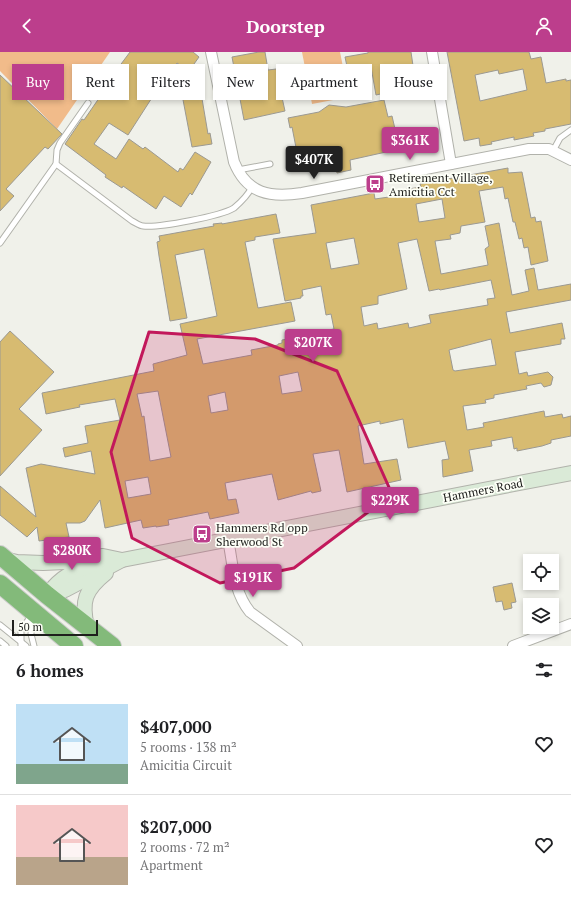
<!DOCTYPE html>
<html lang="en">
<head>
<meta charset="utf-8">
<style>
	:root { --surface:#fff; --page:#f2f2f2; --text:#202124; --muted:#757577; --line:#e0e0e0; --accent:#bc3e8c }
	body { margin:0; font-family:"PT Serif",serif; background:var(--page); color:var(--text); height:100vh; display:flex; flex-direction:column; font-size:15px; white-space:nowrap }
	* { box-sizing:border-box; margin:0 }
	p { font-size:13px; color:var(--muted) }
	.icon { flex:none; width:22px; height:22px; fill:none; stroke:currentColor; stroke-width:2; stroke-linecap:round; stroke-linejoin:round }
	.map { position:relative; height:594px; overflow:hidden }
	.drawer { display:flex; flex-direction:column; background:var(--surface); flex:1 }
	.drawer>* { flex:none }
	.guide { position:absolute; left:12px; top:12px; width:547px; height:36px; display:flex; gap:8px }
	.buttons { position:absolute; left:523px; top:502px; display:grid; gap:8px }
	.buttons a { display:grid; place-items:center; width:36px; height:36px; border-radius:0px; background:var(--surface); box-shadow:0 2px 6px #0003; font-size:20px }
	.scale { position:absolute; left:12px; bottom:10px; width:86px; box-sizing:border-box; padding-left:4px; border:2px solid #1e1f1c; border-top:0; font-size:11px; line-height:14px; white-space:nowrap; color:#1e1f1c; -webkit-text-stroke:3px #fdfff7; paint-order:stroke }
	.price { position:absolute; translate:-50% -34px; padding:0 9px; border-radius:4px; background:var(--accent); color:#fff; font-size:13px; line-height:26px; filter:drop-shadow(0 1px 2px #0008) }
	.price::after { content:''; position:absolute; left:50%; top:24px; width:12px; height:9px; margin-left:-6px; background:inherit; clip-path:polygon(0 0,100% 0,50% 100%) }
	.price.active { background:#222; color:#fff }
	ul { padding:0; list-style:none }
	li { display:flex; align-items:center; gap:12px; height:100px; padding:0 16px }
	li+li { border-top:1px solid var(--line) }
	li span { display:grid; place-items:center; flex:none; width:112px; height:80px; border-radius:0px; color:#555 }
	li>.icon { margin-inline-start:auto }
	span .icon { width:48px; height:48px; fill:#fffc; stroke-width:1 }
	li b { font-size:17px }
	h2 { display:flex; justify-content:space-between; align-items:center; height:48px; padding:0 16px; font-size:17px }
	.chip { padding:0 14px; border-radius:0px; background:var(--surface); box-shadow:0 2px 6px #0003; font-size:14px; line-height:36px }
	.chip.active { background:var(--accent); color:#fff }
	header { display:flex; justify-content:space-between; align-items:center; height:52px; padding:0 16px; background:var(--accent); color:#fff; font-size:18px; font-weight:700 }
	.map>svg:first-child { display:block }
	.green { fill:#f1bb8a }
	.building { fill:#d7bb71; stroke:#9b9992; fill-rule:evenodd }
	.lines { fill:none; stroke-linecap:round; stroke-linejoin:round }
	.lane-casing { stroke:#b1b2ab; stroke-width:7 }
	.street-casing { stroke:#b1b2ab; stroke-width:12 }
	.secondary-casing { stroke:#b1b2ab; stroke-width:16 }
	.highway-casing { stroke:#cececd; stroke-width:20 }
	.lane { stroke:#fff; stroke-width:5 }
	.street { stroke:#fff; stroke-width:10 }
	.secondary { stroke:#daead7; stroke-width:14 }
	.highway { stroke:#83ba7a; stroke-width:18 }
	.marked { fill:#c2185b; fill-opacity:0.2; stroke:#c2185b; stroke-width:3; stroke-linejoin:round }
	.labels { text-anchor:middle; dominant-baseline:central; stroke-width:3.5; stroke-linejoin:round; paint-order:stroke }
	.poi-label { font-size:12px; fill:#1e1f1c; stroke:#fdfff7; text-anchor:start }
	.street-label { font-size:12px; fill:#1e1f1c; stroke:#fdfff7 }
</style>
</head>
<body>
<header><svg class="icon" aria-label="back" viewBox="0 0 24 24"><path d="M15 5l-7 7 7 7"/></svg>Doorstep<svg class="icon" aria-label="person" viewBox="0 0 24 24"><circle cx="12" cy="8" r="4"/><path d="M4 21q1-7 8-7t8 7"/></svg></header>
<div class="map">
<svg width="571" height="594" viewBox="0 0 571 594">
	<rect width="100%" height="100%" fill="#f0f1ea"/>
	<g class="green">
		<path d="M0 0H110L57 77 0 19Z"/>
		<path d="M302 0H340L349 45 312 52Z"/>
	</g>
	<g class="building">
		<path d="M130 0H193L199 5 189 19 177 11 165 28 164 27 128 83 109 71 94 92 116 107 129 87 143 97 145 95 178 120 180 116 183 118 195 100 211 110 192 143 190 141 181 155 164 144 156 157 123 134 122 136 105 125 106 123 65 92 82 67 84 68 106 36 104 35Z"/>
		<path d="M259 0H265L268 18 301 14 303 28 279 32 285 59 244 68 232 5Z"/>
		<path d="M368 0H411L416 34 376 43 371 15 348 19 345 5 368 1Z"/>
		<path d="M447 0H529L531 7 541 5 546 31 566 27V29L571 28V72L545 77V79L533 81 534 84 514 88V85L491 90 492 92 480 94 479 86 464 89ZM523 17 527 38 480 49 475 23 498 18 499 22Z"/>
		<path d="M0 23 62 82 48 97 45 95 6 137 14 144 0 159Z"/>
		<path d="M199 29 208 82 210 81 212 92 192 95 180 32Z"/>
		<path d="M384 48 388 65 392 64 395 77H400L404 96 350 108 351 118 337 121 335 111 300 116 292 75 290 76 288 66 319 60 329 53 346 55Z"/>
		<path d="M508 116V121L522 120 531 166 535 165 536 170 541 169 548 209 531 213 528 195 524 196 522 186 519 187 515 170H513L508 146 505 147 503 135 479 139 485 170 461 174 460 181 450 183 451 187 435 189 441 222 488 213 485 197 489 194 485 174 499 171 512 243 529 239 525 218 534 216 538 238 571 232V248L506 260 510 281 562 271 565 287H561V292L515 300 519 322 527 320 528 324 548 320 553 325 551 333 544 335 541 331 526 334 527 337 494 343V346L485 348 486 351 463 354 467 378 484 375 483 371 544 359 545 365 562 362 563 366 571 364V384L551 388V391L542 394 517 399V396L514 397 512 385 491 389 492 394 469 398 473 419 443 425 442 408 449 407 445 389 408 396 403 367 380 372V369L358 374 364 412 397 407 401 428 347 440 339 398 313 402 321 439 312 441 311 439 278 448 272 422 225 431 228 448 236 447 239 461 210 467 208 460 168 468 169 473 156 475V474L143 476 141 468 105 476 100 448 85 469 80 471H66L69 485 39 489 37 475 27 485 0 463V434L36 465 26 416 41 412 95 422 91 399 65 405 63 396 88 391 85 374 120 368 115 347 79 353 80 355 46 362 42 341 154 319 153 312 187 303 180 272 217 264 204 197 175 203 187 266 170 269 159 204 157 190 160 189 159 184 214 174 213 172 222 171V172L276 162 280 181 255 185V188L245 190 258 256 291 250 295 269 197 287 203 312 252 303 251 298 278 293V292L282 291V288L324 281 323 279 334 277 331 262 326 263 321 234 302 238 303 244H301V246L285 249 273 187 316 181 311 153 374 141 375 147 403 143 402 138 421 135 420 132ZM442 147 445 166 419 170 416 152ZM354 186 359 212 331 217 326 191ZM417 187 429 239 439 237 440 238 491 228 495 246 487 247 488 253 429 263 431 271 409 276 408 271 378 277 377 271 364 274 361 255 378 252V244L407 237 398 191ZM491 287 496 313 455 319 453 318 449 298ZM298 320 302 339 282 342 279 324ZM158 339 171 405 150 409 144 364 142 365 137 342ZM225 340 228 358 211 361 208 344ZM148 425 151 442 128 446 125 429Z"/>
		<path d="M10 279 54 320 19 357 42 378 0 424V290Z"/>
		<path d="M512 531 516 550 511 551 512 556 504 558 502 549 496 550 493 535Z"/>
	</g>
	<g class="lines">
		<g class="lane-casing">
			<g id="lane">
				<path d="M553 99 560 86 571 78"/>
				<path d="M56 112 132 169C136 171 140 174 143 174 159 176 221 164 234 156 241 150 248 143 252 135"/>
				<path d="M238 118 270 112"/>
				<path d="M0 191 56 112 57 98 60 91 88 51"/>
				<path d="M32 564 31 582 34 594"/>
				<path d="M0 573 26 594"/>
				<path d="M0 589 6 594"/>
				<path d="M21 594V579L32 562"/>
			</g>
		</g>
		<g class="street-casing">
			<g id="street">
				<path d="M211 0 234 110C247 142 270 146 302 141L529 97H549L571 108"/>
				<path d="M432 0 451 112"/>
				<path d="M228 487C233 512 233 539 250 560L297 594"/>
				<path d="M513 594 571 572"/>
			</g>
		</g>
		<g class="secondary-casing">
			<g id="secondary">
				<path d="M4 507 17 510 43 511 65 510 103 504 122 508"/>
				<path d="M47 543 65 538 122 508 571 421"/>
				<path d="M47 543C61 524 73 519 96 512"/>
				<path d="M87 575C81 549 85 538 106 521"/>
			</g>
		</g>
		<g class="highway-casing">
			<g id="highway">
				<path d="M0 503 47 543 112 594"/>
				<path d="M0 532 74 594"/>
			</g>
		</g>
		<use href="#lane" class="lane"/>
		<use href="#street" class="street"/>
		<use href="#secondary" class="secondary"/>
		<use href="#highway" class="highway"/>
	</g>
	<path class="marked" d="M149 280 255 287 337 319 392 442 294 516 220 531 132 486 111 400Z"/>
	<defs>
		<g id="bus-square" transform="scale(1)"><rect x="-9" y="-9" width="18" height="18" rx="4" fill="#bc3e8c" stroke="#fdfff7"/><path d="M-5-6H5V4H4V6H2V4H-2V6H-4V4H-5ZM-3.5-4V0h7V-4ZM-3.5 1.2v1.5H-2V1.2ZM2 1.2v1.5H3.5V1.2Z" fill="#fff"/></g>
	</defs>
	<g fill-rule="evenodd">
		<use href="#bus-square" x="375" y="132"/>
		<use href="#bus-square" x="202" y="482"/>
	</g>
	<g class="labels">
		<g class="poi-label">
			<text x="389" y="125">Retirement Village,<tspan x="389" dy="14">Amicitia Cct</tspan></text>
			<text x="216" y="475">Hammers Rd opp<tspan x="216" dy="14">Sherwood St</tspan></text>
		</g>
		<g class="street-label">
			<text transform="translate(483 438) rotate(-11)">Hammers Road</text>
		</g>
	</g>
</svg>
<div class="buttons">
<a><svg class="icon" aria-label="locate" viewBox="0 0 24 24"><circle cx="12" cy="12" r="6"/><path d="M12 2v4M12 18v4M2 12h4M18 12h4"/></svg></a>
<a><svg class="icon" aria-label="layers" viewBox="0 0 24 24"><path d="M12 4l9 5-9 5-9-5zM3 14l9 5 9-5"/></svg></a>
</div>
<div class="scale">50 m</div>
<b class="price" style="left:410px;top:109px">$361K</b>
<b class="price active" style="left:314px;top:128px">$407K</b>
<b class="price" style="left:313px;top:311px">$207K</b>
<b class="price" style="left:390px;top:469px">$229K</b>
<b class="price" style="left:72px;top:519px">$280K</b>
<b class="price" style="left:253px;top:546px">$191K</b>
<div class="guide">
<a class="chip active">Buy</a>
<a class="chip">Rent</a>
<a class="chip">Filters</a>
<a class="chip">New</a>
<a class="chip">Apartment</a>
<a class="chip">House</a>
</div>
</div>
<section class="drawer">
<h2>6 homes<svg class="icon" aria-label="filters" viewBox="0 0 24 24"><path d="M4 7h16M4 17h16"/><circle cx="9" cy="7" r="2"/><circle cx="15" cy="17" r="2"/></svg></h2>
<ul>
<li><span style="background:linear-gradient(#bfe0f5 75%,#7fa58c 0)"><svg class="icon" aria-label="home" viewBox="0 0 24 24"><path d="M3 11l9-7 9 7M6 9v11h12V9"/></svg></span><div><b>$407,000</b><p>5 rooms · 138 m²</p><p>Amicitia Circuit</p></div><svg class="icon" aria-label="heart" viewBox="0 0 24 24"><path d="M12 20l-8-8c-3-5 5-10 8-4 3-6 11-1 8 4z"/></svg></li>
<li><span style="background:linear-gradient(#f6c9c9 65%,#b9a48a 0)"><svg class="icon" aria-label="home" viewBox="0 0 24 24"><path d="M3 11l9-7 9 7M6 9v11h12V9"/></svg></span><div><b>$207,000</b><p>2 rooms · 72 m²</p><p>Apartment</p></div><svg class="icon" aria-label="heart" viewBox="0 0 24 24"><path d="M12 20l-8-8c-3-5 5-10 8-4 3-6 11-1 8 4z"/></svg></li>
</ul>
</section>
</body>
</html>
